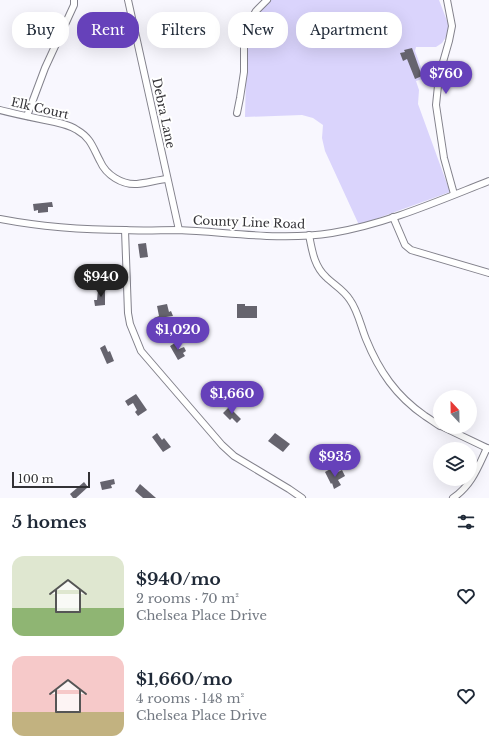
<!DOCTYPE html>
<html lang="en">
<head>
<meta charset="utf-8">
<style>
	:root { --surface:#fff; --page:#f6f6f7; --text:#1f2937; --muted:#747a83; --accent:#6641ba }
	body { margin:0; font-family:"Libre Baskerville",serif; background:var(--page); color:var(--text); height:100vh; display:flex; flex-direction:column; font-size:15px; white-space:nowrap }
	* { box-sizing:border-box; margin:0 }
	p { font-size:13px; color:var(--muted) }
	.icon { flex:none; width:22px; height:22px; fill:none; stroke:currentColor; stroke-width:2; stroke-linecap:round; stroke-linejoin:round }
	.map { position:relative; height:498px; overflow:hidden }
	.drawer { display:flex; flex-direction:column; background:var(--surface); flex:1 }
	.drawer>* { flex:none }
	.top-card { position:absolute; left:12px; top:12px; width:465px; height:36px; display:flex; gap:8px }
	.needle { width:26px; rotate:338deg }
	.buttons { position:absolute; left:433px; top:390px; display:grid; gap:8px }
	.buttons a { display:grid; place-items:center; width:44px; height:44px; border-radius:50%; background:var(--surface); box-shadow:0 4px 16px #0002; font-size:20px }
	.scale { position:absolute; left:12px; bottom:10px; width:78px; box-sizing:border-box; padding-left:4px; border:2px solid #333236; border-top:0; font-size:11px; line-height:14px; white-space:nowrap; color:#333236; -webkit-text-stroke:3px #fff; paint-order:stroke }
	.price { position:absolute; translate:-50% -34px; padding:0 9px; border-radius:14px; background:var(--accent); color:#fff; font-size:13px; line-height:26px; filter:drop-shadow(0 1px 2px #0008) }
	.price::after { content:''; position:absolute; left:50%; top:24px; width:12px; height:9px; margin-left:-6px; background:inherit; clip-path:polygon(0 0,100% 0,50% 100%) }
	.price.selected { background:#222; color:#fff }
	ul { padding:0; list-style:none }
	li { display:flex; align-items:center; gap:12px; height:100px; padding:0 12px }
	li span { display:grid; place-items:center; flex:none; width:112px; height:80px; border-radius:12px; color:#555 }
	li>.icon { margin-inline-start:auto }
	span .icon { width:48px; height:48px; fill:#fffc; stroke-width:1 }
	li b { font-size:17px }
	h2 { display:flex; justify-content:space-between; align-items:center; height:48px; padding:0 12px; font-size:17px }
	.tag { padding:0 14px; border-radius:16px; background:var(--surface); box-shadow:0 4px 16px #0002; font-size:14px; line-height:36px }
	.tag.selected { background:var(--accent); color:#fff }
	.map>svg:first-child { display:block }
	.green { fill:#dad4fc }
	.building { fill:#66646e }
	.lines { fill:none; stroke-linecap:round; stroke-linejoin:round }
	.minor-casing { stroke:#83828c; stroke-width:8 }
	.minor { stroke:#fff; stroke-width:6 }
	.labels { text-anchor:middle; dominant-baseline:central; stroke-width:4; stroke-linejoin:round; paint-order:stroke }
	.street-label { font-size:12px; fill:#333236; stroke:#fff }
</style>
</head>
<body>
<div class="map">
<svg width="489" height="498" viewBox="0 0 489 498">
	<rect width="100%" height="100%" fill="#f8f7fe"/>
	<path class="green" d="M269 0H439L449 26 448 34 442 43 436 47H416L415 51 425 78 416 81 419 90 418 104 450 192 359 225 325 151 322 138 323 125 313 118 302 115 245 117 247 35 253 17Z"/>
	<g class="building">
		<path d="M412 48 422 76 415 79 407 59 403 61 400 53 405 52 404 50Z"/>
		<path d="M52 202 53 207H48V212L38 213V210L34 211 33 204Z"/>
		<path d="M146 243 148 257 140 258 138 244Z"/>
		<path d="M98 290H105V305L95 306 94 300H97Z"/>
		<path d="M167 304 169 312 171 311 173 316 166 317 167 321 156 324 154 318 159 316 157 306Z"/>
		<path d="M237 304H245V306H257V318H237Z"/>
		<path d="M175 343 179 349 184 347 186 351 183 353 185 356 178 360 170 346Z"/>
		<path d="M105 345 108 352 110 351 114 361 107 364 100 348Z"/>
		<path d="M136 394 147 410 138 416 135 412 137 410 133 403 128 406 125 401Z"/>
		<path d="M229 407 241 419 237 423 232 418 230 420 223 413Z"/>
		<path d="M157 433 162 440 164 438 171 447 163 452 152 437Z"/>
		<path d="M275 433 290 444 283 452 268 441Z"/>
		<path d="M332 468 334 474 342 470 345 476 338 480 341 485 334 489 332 483 331 484 325 472Z"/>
		<path d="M114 479 115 484 111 485 112 488 102 490 100 482Z"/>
		<path d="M84 482 88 487 76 498H73L70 494Z"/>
		<path d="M140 484 156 498H143L135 491Z"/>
	</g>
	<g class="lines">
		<g class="minor-casing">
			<g id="minor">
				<path d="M128 0 179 230"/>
				<path d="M447 0 452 26 449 41 439 76 436 105 444 158 454 194"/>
				<path d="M0 110C15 114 30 117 45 120 56 122 68 124 77 130 91 138 93 148 100 161 106 175 122 185 137 184 147 183 157 180 167 179"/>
				<path d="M237 113 240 98 244 72V37L250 22 256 11 267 0"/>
				<path d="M27 116 45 68 74 5V0"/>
				<path d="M393 217 405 245 411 250 489 273"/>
				<path d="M0 219C42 227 84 230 126 230 143 231 161 230 178 230 229 232 280 241 332 233 386 224 438 201 489 181"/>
				<path d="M125 230 128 313 130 324 141 351 222 445 234 456 289 489 302 498"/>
				<path d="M309 235C312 250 314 266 326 277 334 285 344 290 350 300 358 311 361 327 366 339 379 371 396 396 425 416 430 419 435 423 440 426"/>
				<path d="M443 427 489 449"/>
				<path d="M453 498C472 485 478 467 487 448"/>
			</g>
		</g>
		<use href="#minor" class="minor"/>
	</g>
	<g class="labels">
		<g class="street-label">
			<text transform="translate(40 108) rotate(13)">Elk Court</text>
			<text transform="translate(164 113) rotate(78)">Debra Lane</text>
			<text transform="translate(249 222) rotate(2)">County Line Road</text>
		</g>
	</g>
</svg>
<div class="buttons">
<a><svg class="needle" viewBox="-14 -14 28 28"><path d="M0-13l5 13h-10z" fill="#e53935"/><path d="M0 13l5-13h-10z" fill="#747a83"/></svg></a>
<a><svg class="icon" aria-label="layers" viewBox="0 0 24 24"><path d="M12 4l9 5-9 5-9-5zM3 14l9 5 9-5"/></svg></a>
</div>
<div class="scale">100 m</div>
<b class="price" style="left:446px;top:95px">$760</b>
<b class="price selected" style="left:101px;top:298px">$940</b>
<b class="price" style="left:178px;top:351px">$1,020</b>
<b class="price" style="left:232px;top:415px">$1,660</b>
<b class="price" style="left:335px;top:478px">$935</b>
<div class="top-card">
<a class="tag">Buy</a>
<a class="tag selected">Rent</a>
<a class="tag">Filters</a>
<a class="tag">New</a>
<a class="tag">Apartment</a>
</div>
</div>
<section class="drawer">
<h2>5 homes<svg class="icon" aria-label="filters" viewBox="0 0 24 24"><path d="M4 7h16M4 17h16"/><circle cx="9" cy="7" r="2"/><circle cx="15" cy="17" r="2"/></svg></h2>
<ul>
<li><span style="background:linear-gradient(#dfe7d0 65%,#8fb573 0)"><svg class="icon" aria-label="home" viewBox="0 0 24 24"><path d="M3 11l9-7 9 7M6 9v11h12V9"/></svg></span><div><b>$940/mo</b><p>2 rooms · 70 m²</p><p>Chelsea Place Drive</p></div><svg class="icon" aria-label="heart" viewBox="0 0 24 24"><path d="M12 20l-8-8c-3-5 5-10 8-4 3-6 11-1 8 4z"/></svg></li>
<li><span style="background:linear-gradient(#f6c9c9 70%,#c2b280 0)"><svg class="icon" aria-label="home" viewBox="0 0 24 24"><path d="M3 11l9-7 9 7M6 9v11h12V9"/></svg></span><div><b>$1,660/mo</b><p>4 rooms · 148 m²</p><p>Chelsea Place Drive</p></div><svg class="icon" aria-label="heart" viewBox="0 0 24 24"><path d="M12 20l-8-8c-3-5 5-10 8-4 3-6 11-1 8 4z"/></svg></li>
</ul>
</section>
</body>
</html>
